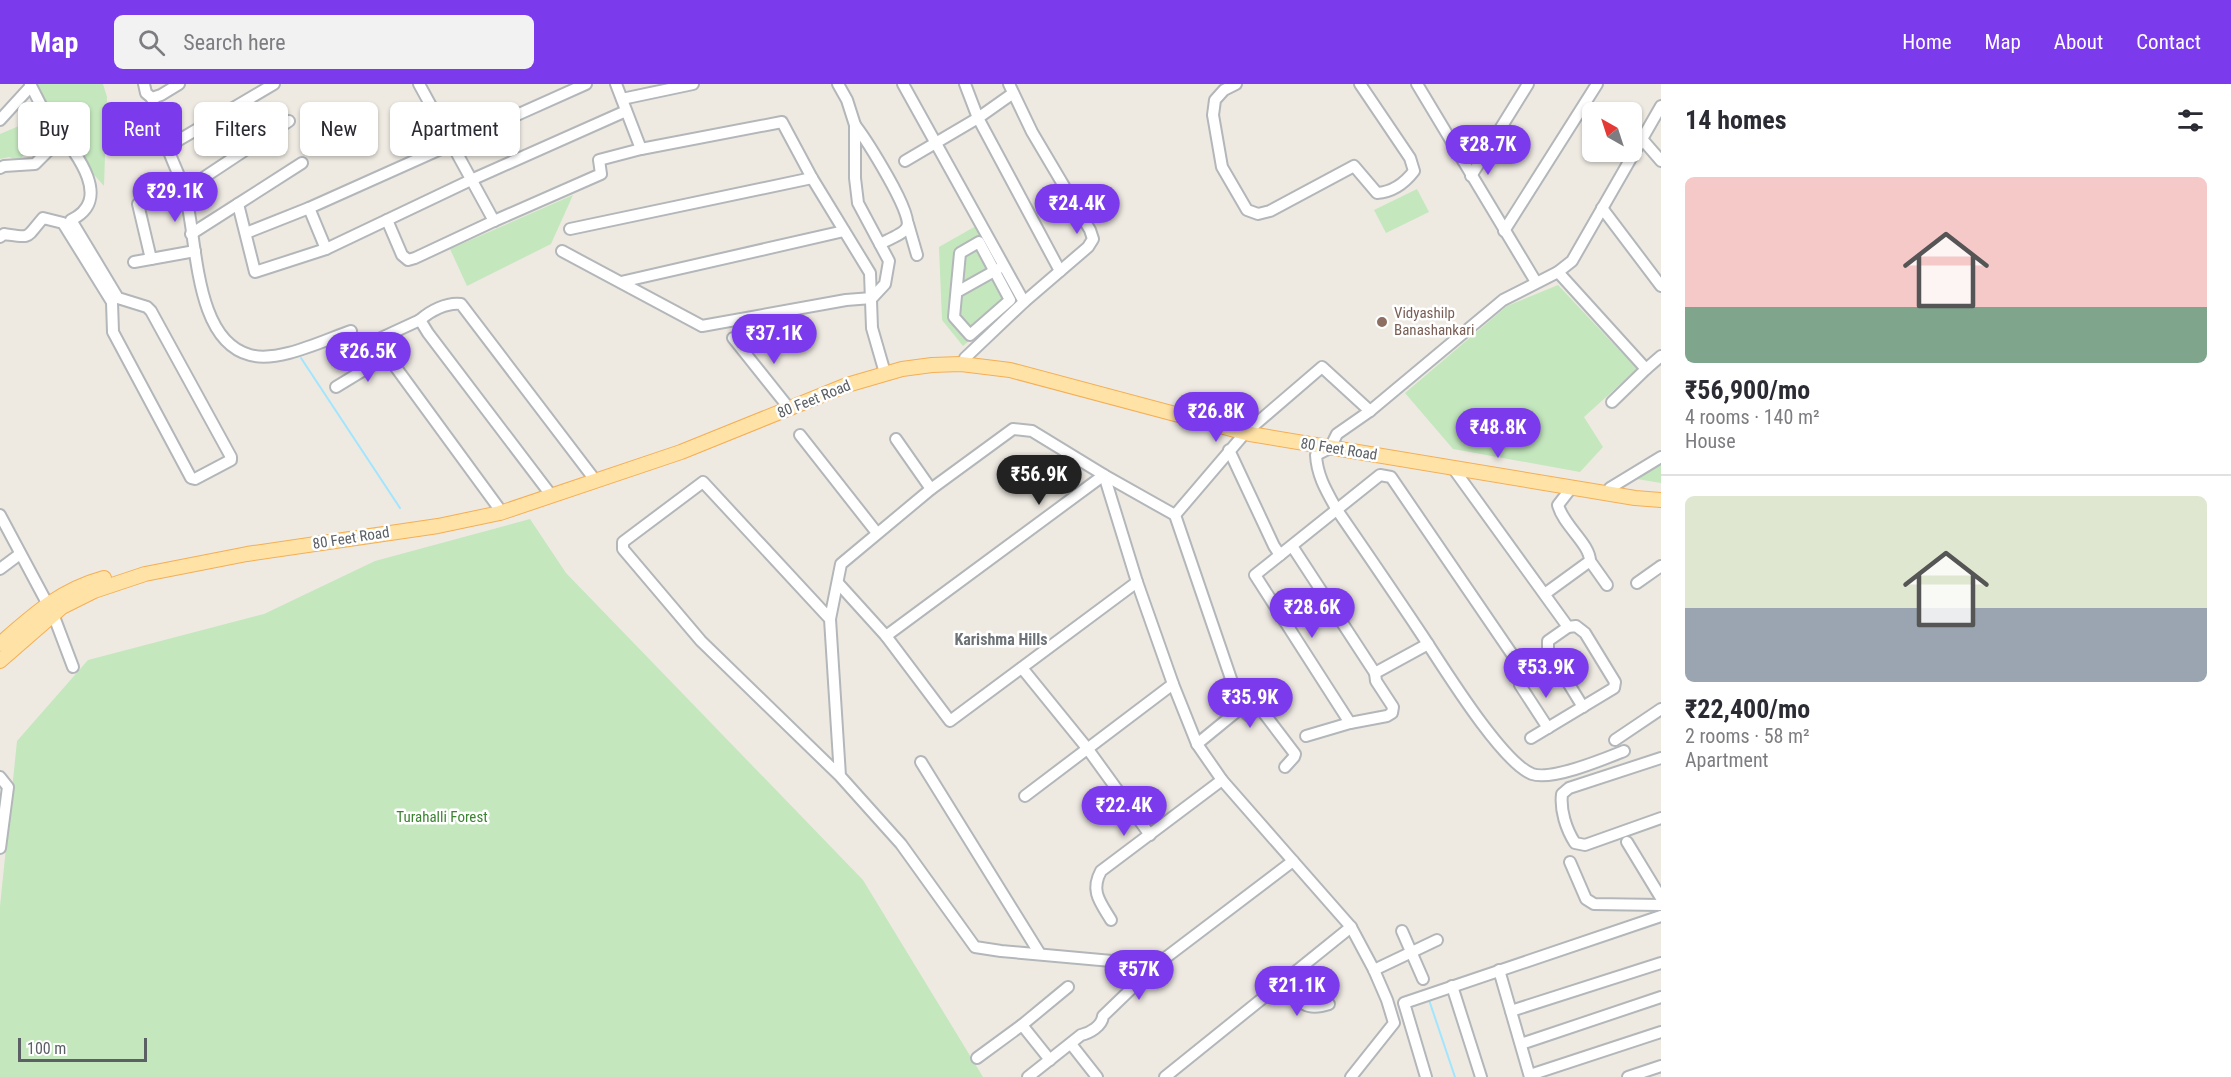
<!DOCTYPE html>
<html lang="en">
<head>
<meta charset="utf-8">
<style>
	:root { --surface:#fff; --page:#f2f2f3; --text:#2b2b33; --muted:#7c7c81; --line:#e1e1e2; --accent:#7c3aed }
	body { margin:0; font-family:"Roboto Condensed",sans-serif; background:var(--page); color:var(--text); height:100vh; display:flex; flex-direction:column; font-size:22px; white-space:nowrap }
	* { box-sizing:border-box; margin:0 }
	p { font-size:20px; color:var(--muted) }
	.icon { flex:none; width:33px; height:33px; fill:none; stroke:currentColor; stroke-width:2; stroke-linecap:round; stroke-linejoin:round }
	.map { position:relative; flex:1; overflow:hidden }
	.drawer { display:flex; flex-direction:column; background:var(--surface); width:570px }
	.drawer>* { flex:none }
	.banner { position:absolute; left:18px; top:18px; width:570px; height:54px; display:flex; gap:12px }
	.needle { width:39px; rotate:321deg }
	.fabs { position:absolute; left:1582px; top:18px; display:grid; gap:12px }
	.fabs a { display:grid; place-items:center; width:60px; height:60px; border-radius:9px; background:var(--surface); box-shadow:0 2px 4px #0004; font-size:30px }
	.scale { position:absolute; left:18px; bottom:15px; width:129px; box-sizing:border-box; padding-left:6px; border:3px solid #5b6064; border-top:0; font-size:16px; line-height:21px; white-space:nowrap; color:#5b6064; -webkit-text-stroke:4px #fff; paint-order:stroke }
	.price { position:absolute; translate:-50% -51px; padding:0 14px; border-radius:21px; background:var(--accent); color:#fff; font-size:20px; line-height:39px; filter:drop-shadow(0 2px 3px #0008) }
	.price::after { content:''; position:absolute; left:50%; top:36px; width:18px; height:14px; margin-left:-9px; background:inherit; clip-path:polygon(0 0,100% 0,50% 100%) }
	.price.active { background:#222; color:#fff }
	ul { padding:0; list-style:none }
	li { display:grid; align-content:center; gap:12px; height:318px; padding:0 24px }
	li+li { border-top:2px solid var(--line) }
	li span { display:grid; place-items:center; height:186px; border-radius:9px; color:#555 }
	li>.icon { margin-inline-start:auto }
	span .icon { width:108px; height:108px; fill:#fffc; stroke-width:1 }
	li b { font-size:26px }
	h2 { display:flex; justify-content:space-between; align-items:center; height:72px; padding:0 24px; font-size:26px }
	.pill { padding:0 21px; border-radius:9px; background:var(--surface); box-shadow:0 2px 4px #0004; font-size:21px; line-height:54px }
	.pill.active { background:var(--accent); color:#fff }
	header { display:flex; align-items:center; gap:36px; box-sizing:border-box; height:84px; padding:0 30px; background:var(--accent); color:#fff }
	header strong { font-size:28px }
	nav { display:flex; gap:33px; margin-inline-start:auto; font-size:21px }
	.search { width:420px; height:54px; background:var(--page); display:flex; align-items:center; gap:15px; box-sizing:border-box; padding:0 21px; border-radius:9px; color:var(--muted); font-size:22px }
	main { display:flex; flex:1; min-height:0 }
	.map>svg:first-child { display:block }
	.green { fill:#c4e7be }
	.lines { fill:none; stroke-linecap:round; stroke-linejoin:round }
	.stream { stroke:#a1e5ff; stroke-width:2 }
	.minor-casing { stroke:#b3b7ba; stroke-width:14 }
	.major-casing { stroke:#f5ae54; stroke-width:16 }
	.minor { stroke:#fff; stroke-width:10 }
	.major { stroke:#ffe2a6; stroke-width:14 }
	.education-dot { fill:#8d6e63; stroke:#fff; stroke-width:2 }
	.labels { text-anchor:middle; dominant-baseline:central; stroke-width:5; stroke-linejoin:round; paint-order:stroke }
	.education-label { font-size:15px; fill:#785e54; stroke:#fff; text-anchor:start }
	.street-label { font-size:15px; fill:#5b6064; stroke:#fff }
	.park-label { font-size:15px; fill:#3b8431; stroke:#fff }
	.neighbourhood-label { font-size:16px; font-weight:bold; fill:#6c7276; stroke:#fff }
</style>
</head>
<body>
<header>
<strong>Map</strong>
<div class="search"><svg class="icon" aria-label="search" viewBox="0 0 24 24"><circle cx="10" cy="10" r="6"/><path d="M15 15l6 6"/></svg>Search here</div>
<nav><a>Home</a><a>Map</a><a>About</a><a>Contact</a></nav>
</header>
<main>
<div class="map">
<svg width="1661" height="993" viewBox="0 0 1661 993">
	<rect width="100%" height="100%" fill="#eeeae2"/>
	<g class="green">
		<path d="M35 0H103L107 13 104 102 65 58 69 46 67 38 59 28 50 25Z"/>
		<path d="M33 36 32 48 38 58 19 76 9 73 0 75V50Z"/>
		<path d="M1417 105 1429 128 1386 149 1374 126Z"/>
		<path d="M573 111 551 160 467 202 450 165Z"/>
		<path d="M976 142 1018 215 963 262 942 236 939 163Z"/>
		<path d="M1558 201 1637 285 1584 333 1603 363 1580 388 1453 365 1405 309 1507 222Z"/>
		<path d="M1661 380V399L1637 395Z"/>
		<path d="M530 435 566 489 863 796 983 993H0V822L17 657 88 576 264 530 375 477Z"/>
	</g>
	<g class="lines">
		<g class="stream">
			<path d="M301 274 400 424"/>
			<path d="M1428 913 1455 993"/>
		</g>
		<g class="minor-casing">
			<g id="minor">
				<path d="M144 0 146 9 152 14 161 11 179 0"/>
				<path d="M419 0 494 137"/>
				<path d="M616 0 641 65 782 38 812 94 870 189 872 244 885 289"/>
				<path d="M903 0 1024 218"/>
				<path d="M965 0 978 34 1060 187"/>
				<path d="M1236 0 1224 6 1215 16 1213 31 1222 83 1247 126 1258 130 1270 127 1354 82 1377 109C1393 108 1404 100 1414 87L1410 74 1360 0"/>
				<path d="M1417 0 1536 198"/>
				<path d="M152 14C157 30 161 47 167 62 172 77 179 90 184 105 198 151 192 256 250 271 279 279 324 256 351 247"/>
				<path d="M622 15 693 0"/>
				<path d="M0 36 31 2"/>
				<path d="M855 41C865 54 914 130 907 143 904 150 887 156 880 160"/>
				<path d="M1642 55 1661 77"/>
				<path d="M167 63 274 0"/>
				<path d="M905 77 978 34 1012 10"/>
				<path d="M0 84 4 82 35 80 50 65 68 59"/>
				<path d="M1471 92 1528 0"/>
				<path d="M185 106 289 37"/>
				<path d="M138 120 151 175"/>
				<path d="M238 120 302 79"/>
				<path d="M309 124 326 165"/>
				<path d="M1602 124 1661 202"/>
				<path d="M387 136 402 171 408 176 415 174 494 137 601 90 599 76 641 65"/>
				<path d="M908 140 917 171"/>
				<path d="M570 145 812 94"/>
				<path d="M1504 147 1597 0"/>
				<path d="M246 149 309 124 586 0"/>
				<path d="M191 150 238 120 255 188 326 165 471 96 626 27"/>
				<path d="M0 153 4 150C32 154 25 155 43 134L63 139 112 218 113 248 191 394 195 395 231 376V373L151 227 147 223 118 214 71 136C119 113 66 58 48 33 41 23 36 11 30 0"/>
				<path d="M979 158 1010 216 970 251 954 233 960 169Z"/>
				<path d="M562 167 702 242 846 216 872 214 885 200 889 177 858 119 855 94V41L847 16 838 0"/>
				<path d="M134 178 195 167"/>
				<path d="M1558 188 1646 285 1661 272"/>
				<path d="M621 198 844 147"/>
				<path d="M957 208 998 185"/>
				<path d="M420 236 381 254 378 259 498 423"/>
				<path d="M733 254 789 324"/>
				<path d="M965 274 1024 218 1088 163 1093 155 1090 146 1032 48 1009 0"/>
				<path d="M336 303 387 272"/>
				<path d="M1612 318 1646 285"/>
				<path d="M1251 344 1322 283 1370 327"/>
				<path d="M800 351 877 449"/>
				<path d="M896 355 931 405"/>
				<path d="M1229 366 1274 462 1280 471"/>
				<path d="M1453 384 1568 543 1576 542 1585 549 1615 598 1614 604 1531 654"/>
				<path d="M1610 404 1661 373"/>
				<path d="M548 407 428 249 420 236C430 227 447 218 461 220L592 392"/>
				<path d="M0 431 47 519"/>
				<path d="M1175 431 1241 624 1197 660"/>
				<path d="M1292 462 1375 589"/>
				<path d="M1590 477 1607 501"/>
				<path d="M0 485 20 470"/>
				<path d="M838 499 886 552 950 637 1137 498"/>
				<path d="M1637 499 1661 482"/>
				<path d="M1546 509 1590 477C1590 460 1563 441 1558 421L1572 403"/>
				<path d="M53 530 73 583"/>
				<path d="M830 535 703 398 623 458V465L701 557 840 692 901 760 975 863 1001 867 1156 881 1293 777 1222 696 1197 660 1173 600 1137 498 1104 391 1032 347 1013 345 931 405 841 480 830 535 840 692"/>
				<path d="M1568 543 1548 557V566L1583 623"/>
				<path d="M886 552 1104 391 1175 431 1245 349"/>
				<path d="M1022 584 1087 664 1150 751"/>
				<path d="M1520 601 1548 644"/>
				<path d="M1241 624 1248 631 1260 624 1295 670 1294 673 1285 683"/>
				<path d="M1350 639 1255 491 1380 391 1391 393 1518 579"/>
				<path d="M1306 652 1350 639 1387 632 1392 629 1393 623 1376 597 1375 589 1428 560"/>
				<path d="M1615 656 1661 625"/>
				<path d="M1624 667C1604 675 1552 697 1532 690 1501 678 1442 581 1422 551 1394 509 1366 468 1337 426 1327 408 1317 392 1316 371L1330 364 1337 350 1370 327 1503 216 1558 188 1572 177 1661 22"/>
				<path d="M1661 674 1569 704 1562 710C1560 726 1566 745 1575 759L1585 761 1661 734"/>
				<path d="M921 678 1040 870"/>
				<path d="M0 693 8 703 0 764"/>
				<path d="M1025 712 1173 600"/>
				<path d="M1627 758 1661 814"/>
				<path d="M1293 777 1351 843 1374 886 1387 916 1394 939 1351 993"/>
				<path d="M1570 778 1586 815 1594 820 1661 821"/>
				<path d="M1111 836C1100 818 1090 807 1101 787L1222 696"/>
				<path d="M1402 847 1423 895"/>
				<path d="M1374 886 1437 856"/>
				<path d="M1499 886 1530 993"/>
				<path d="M1285 896C1298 915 1302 929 1329 920"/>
				<path d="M1452 902 1481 993"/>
				<path d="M1511 927 1661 879"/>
				<path d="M1022 941 1068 903"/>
				<path d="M1071 960 1097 993"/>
				<path d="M1521 960 1661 913"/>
				<path d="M977 974 1022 941 1050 976"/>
				<path d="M1530 991 1661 948"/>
				<path d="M1028 993 1081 951C1090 949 1102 942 1103 932L1156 881"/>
				<path d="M1165 993 1351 843"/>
				<path d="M1426 993 1404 919 1661 832"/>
				<path d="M1628 993 1661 982"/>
			</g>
		</g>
		<g class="major-casing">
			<g id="major">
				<path d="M0 560C33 531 60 506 104 494"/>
				<path d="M0 577 62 523 94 507 145 490 247 470 438 442 500 429 681 368 847 301 902 285 932 281 961 280 1010 286 1250 350 1635 414 1661 416"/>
			</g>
		</g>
		<use href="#minor" class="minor"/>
		<use href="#major" class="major"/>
	</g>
	<circle class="education-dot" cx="1382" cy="238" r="6"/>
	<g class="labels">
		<g class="education-label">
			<text x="1394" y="229">Vidyashilp<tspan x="1394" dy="17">Banashankari</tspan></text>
		</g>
		<g class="street-label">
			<text transform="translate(814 315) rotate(-22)">80 Feet Road</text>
			<text transform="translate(1339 365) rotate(9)">80 Feet Road</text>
			<text transform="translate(351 454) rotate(-9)">80 Feet Road</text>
		</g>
		<g class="park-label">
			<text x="442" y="733">Turahalli Forest</text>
		</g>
		<g class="neighbourhood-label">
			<text x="1001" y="555">Karishma Hills</text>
		</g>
	</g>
</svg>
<div class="fabs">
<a><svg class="needle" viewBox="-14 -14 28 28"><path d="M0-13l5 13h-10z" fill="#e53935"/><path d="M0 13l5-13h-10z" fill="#7c7c81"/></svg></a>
</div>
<div class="scale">100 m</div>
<b class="price" style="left:1488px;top:92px">₹28.7K</b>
<b class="price" style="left:175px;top:139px">₹29.1K</b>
<b class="price" style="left:1077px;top:151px">₹24.4K</b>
<b class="price" style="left:774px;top:281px">₹37.1K</b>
<b class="price" style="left:368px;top:299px">₹26.5K</b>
<b class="price" style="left:1216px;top:359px">₹26.8K</b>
<b class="price" style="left:1498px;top:375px">₹48.8K</b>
<b class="price active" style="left:1039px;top:422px">₹56.9K</b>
<b class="price" style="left:1312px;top:555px">₹28.6K</b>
<b class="price" style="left:1546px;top:615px">₹53.9K</b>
<b class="price" style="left:1250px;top:645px">₹35.9K</b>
<b class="price" style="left:1124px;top:753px">₹22.4K</b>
<b class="price" style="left:1139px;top:917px">₹57K</b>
<b class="price" style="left:1297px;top:933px">₹21.1K</b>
<div class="banner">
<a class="pill">Buy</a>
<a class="pill active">Rent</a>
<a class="pill">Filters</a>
<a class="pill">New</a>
<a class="pill">Apartment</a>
</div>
</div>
<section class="drawer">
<h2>14 homes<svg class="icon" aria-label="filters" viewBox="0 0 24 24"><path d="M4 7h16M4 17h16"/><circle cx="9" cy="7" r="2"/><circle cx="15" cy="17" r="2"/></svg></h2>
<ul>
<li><span style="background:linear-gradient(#f6c9c9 70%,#7fa58c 0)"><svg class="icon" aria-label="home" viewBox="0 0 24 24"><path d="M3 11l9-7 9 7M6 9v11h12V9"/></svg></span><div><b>₹56,900/mo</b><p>4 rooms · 140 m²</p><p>House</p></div></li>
<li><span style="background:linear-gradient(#dfe7d0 60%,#9aa5b1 0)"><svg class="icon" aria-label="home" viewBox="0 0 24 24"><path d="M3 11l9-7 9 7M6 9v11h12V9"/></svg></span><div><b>₹22,400/mo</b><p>2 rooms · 58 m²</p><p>Apartment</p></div></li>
</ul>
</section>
</main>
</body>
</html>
